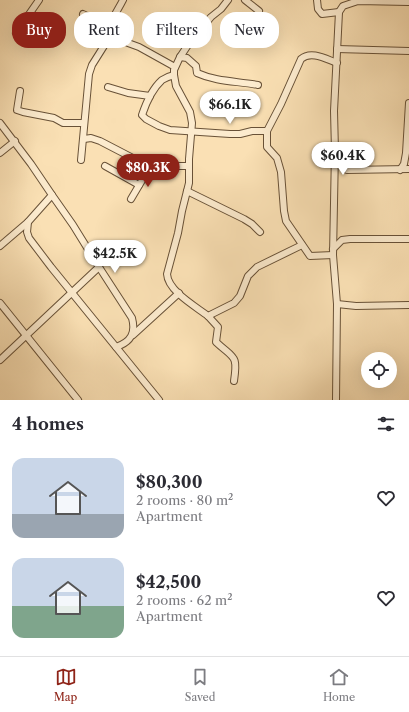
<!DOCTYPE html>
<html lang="en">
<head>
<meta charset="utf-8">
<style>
	:root { --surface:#fff; --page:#f2f2f3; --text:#2b2b33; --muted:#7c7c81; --line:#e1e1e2; --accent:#8f2418 }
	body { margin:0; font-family:"Libre Caslon Text",serif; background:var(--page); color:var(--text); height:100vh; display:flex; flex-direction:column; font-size:15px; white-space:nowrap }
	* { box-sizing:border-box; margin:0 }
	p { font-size:13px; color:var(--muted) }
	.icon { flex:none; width:22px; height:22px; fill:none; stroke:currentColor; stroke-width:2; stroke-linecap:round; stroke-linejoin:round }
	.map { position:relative; height:400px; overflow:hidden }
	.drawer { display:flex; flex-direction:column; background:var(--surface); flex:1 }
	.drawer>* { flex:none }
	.banner { position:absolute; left:12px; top:12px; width:385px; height:36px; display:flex; gap:8px }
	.fabs { position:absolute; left:361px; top:352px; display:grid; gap:8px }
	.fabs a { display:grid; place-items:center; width:36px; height:36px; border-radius:50%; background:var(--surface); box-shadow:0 4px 16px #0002; font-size:20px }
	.price { position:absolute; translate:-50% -34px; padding:0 9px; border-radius:14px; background:#fff; color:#222; font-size:13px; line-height:26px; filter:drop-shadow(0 1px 2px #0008) }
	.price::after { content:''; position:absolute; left:50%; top:24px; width:12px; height:9px; margin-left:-6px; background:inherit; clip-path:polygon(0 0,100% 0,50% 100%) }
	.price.on { background:var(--accent); color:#fff }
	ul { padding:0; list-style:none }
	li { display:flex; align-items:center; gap:12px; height:100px; padding:0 12px }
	li span { display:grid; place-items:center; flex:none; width:112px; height:80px; border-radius:12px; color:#555 }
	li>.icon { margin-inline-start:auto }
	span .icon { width:48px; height:48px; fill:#fffc; stroke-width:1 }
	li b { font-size:17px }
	h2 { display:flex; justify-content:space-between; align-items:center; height:48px; padding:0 12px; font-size:17px }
	.pill { padding:0 14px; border-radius:16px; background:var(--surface); box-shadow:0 4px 16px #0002; font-size:14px; line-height:36px }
	.pill.on { background:var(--accent); color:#fff }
	.tab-bar { display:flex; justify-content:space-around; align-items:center; height:56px; border-top:1px solid var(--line); background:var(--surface); font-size:11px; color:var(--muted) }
	.tab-bar a { display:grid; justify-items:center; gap:2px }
	.tab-bar .on { color:var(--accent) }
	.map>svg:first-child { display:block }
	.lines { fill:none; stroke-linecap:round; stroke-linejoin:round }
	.minor-casing { stroke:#685137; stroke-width:8 }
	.minor { stroke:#fcebce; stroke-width:6 }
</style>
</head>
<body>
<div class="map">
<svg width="409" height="400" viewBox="0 0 409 400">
	<rect width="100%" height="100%" fill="#fae0b4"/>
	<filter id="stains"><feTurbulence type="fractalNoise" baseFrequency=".005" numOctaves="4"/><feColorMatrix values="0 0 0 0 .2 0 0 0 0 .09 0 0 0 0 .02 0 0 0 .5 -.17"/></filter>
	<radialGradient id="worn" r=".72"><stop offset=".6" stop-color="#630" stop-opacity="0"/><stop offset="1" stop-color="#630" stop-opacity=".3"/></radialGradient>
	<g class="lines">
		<g class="minor-casing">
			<g id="minor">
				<path d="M228 0 221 9 211 17 190 42 180 57 174 70V75L176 86 190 112 192 123 189 159V183L182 211 178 233 167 274C168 291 195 306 208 316L234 303 240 296 248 276 257 267 302 245"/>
				<path d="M245 0 259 11"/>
				<path d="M317 0 318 9 322 14 339 12"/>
				<path d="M83 14 104 24 128 43 139 47 175 67"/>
				<path d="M16 33 39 0"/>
				<path d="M337 49 409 51"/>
				<path d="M180 57 187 58 196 66 197 73C217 82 237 81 258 85"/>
				<path d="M174 75C170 76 165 78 162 80 152 89 146 103 142 115L146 119 159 126 170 130 230 134H240L252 131H267"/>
				<path d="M108 87 128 93 150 96"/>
				<path d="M20 91 17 110 23 112 54 118 63 123H84"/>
				<path d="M0 123 31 164 52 195 28 222 27 232 29 238 51 267 159 400"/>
				<path d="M84 139 91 138 100 141 152 168 158 166H189"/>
				<path d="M0 153 15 141"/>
				<path d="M335 158 339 164 347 170 409 169"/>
				<path d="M81 160 89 74 92 65 109 38C111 33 108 28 111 23 114 15 119 8 123 0"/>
				<path d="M105 166 139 185"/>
				<path d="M400 170 404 164 406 153 409 103"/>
				<path d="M187 191 244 219 252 224 260 232"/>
				<path d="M52 195 73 225 99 267 132 318C136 333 131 342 116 347"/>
				<path d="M131 199 144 177 152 168"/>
				<path d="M0 246 28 222"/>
				<path d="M333 249 342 240 350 239H409"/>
				<path d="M333 255 310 256 286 221 284 211 281 172 277 158 267 147V131L281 104 301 59C311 50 326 59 337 63"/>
				<path d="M0 303 78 400"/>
				<path d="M337 304 356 306 409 305"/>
				<path d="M208 316 218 327 216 342C234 359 238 354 234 381"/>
				<path d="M133 335 179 293"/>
				<path d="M0 360 99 267"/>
				<path d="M336 400 337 304 333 255 335 151 334 111 339 12 343 6 358 1 409 2"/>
			</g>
		</g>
		<use href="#minor" class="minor"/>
	</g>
	<rect width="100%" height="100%" filter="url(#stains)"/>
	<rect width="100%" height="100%" fill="url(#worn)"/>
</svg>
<div class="fabs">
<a><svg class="icon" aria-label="locate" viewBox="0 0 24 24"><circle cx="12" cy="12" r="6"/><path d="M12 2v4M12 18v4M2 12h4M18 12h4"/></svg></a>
</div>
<b class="price" style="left:230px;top:125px">$66.1K</b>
<b class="price" style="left:343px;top:176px">$60.4K</b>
<b class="price on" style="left:148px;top:188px">$80.3K</b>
<b class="price" style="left:115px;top:274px">$42.5K</b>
<div class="banner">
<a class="pill on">Buy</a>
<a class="pill">Rent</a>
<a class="pill">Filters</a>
<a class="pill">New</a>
</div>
</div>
<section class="drawer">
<h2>4 homes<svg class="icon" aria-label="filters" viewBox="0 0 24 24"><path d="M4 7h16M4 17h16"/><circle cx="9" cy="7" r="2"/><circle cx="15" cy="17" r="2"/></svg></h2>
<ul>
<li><span style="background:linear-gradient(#c9d6e8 70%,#9aa5b1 0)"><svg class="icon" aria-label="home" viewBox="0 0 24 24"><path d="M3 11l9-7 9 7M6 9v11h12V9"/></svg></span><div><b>$80,300</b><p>2 rooms · 80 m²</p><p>Apartment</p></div><svg class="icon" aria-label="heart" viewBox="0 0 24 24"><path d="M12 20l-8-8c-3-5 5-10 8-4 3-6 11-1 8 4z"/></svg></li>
<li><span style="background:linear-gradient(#c9d6e8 60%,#7fa58c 0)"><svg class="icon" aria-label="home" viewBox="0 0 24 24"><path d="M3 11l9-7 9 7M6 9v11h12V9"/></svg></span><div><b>$42,500</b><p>2 rooms · 62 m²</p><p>Apartment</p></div><svg class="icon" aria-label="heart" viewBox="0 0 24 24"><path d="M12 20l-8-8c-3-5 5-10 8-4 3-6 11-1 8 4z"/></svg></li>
</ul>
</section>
<nav class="tab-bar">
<a class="on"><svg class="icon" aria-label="map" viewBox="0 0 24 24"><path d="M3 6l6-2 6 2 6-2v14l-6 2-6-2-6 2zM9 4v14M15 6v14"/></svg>Map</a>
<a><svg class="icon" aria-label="saved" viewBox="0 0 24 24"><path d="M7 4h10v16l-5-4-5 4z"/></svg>Saved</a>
<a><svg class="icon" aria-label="home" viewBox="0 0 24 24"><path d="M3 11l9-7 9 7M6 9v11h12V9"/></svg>Home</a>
</nav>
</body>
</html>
